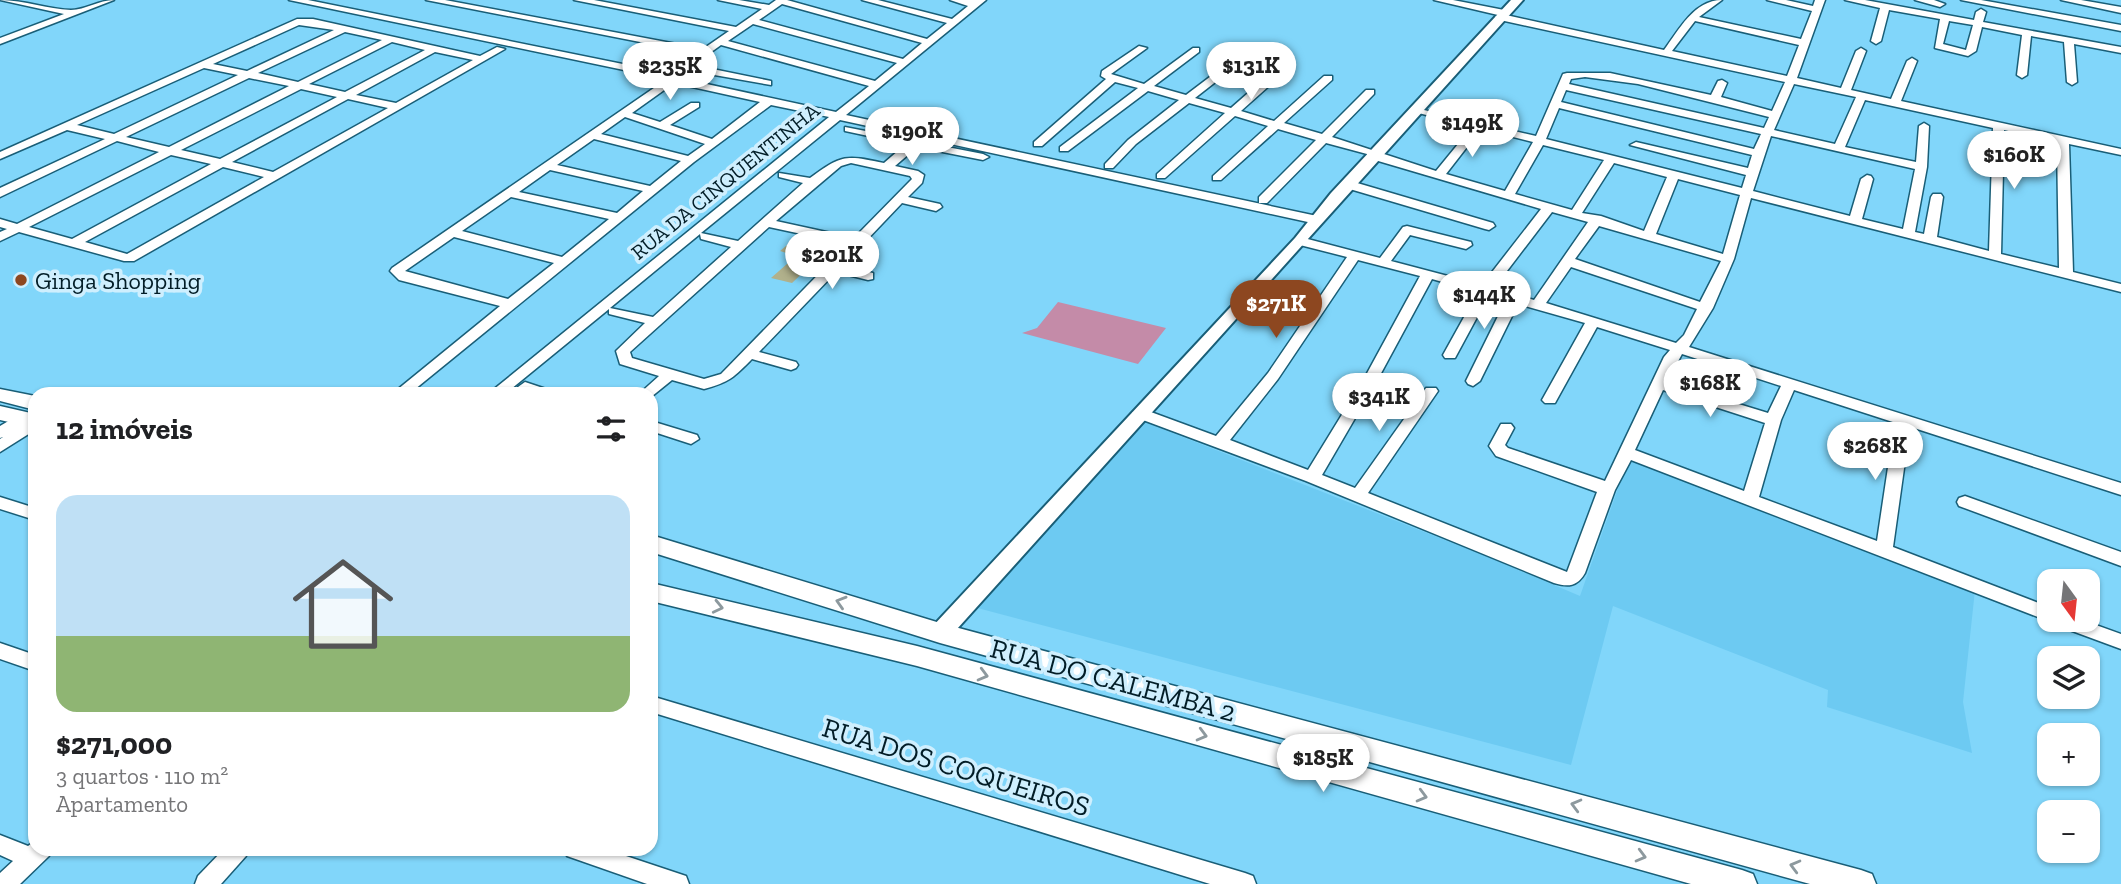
<!DOCTYPE html>
<html lang="pt">
<head>
<meta charset="utf-8">
<style>
	:root { --surface:#fff; --page:#f6f6f6; --text:#202124; --muted:#757577; --accent:#8d4720 }
	body { margin:0; font-family:"Zilla Slab",serif; background:var(--page); color:var(--text); height:100vh; display:flex; flex-direction:column; font-size:26px; white-space:nowrap }
	* { box-sizing:border-box; margin:0 }
	p { font-size:23px; color:var(--muted) }
	.icon { flex:none; width:38px; height:38px; fill:none; stroke:currentColor; stroke-width:2; stroke-linecap:round; stroke-linejoin:round }
	.map { position:relative; flex:1; overflow:hidden }
	.drawer { position:absolute; left:28px; top:387px; width:630px; height:469px; display:flex; flex-direction:column; background:var(--surface); border-radius:21px; box-shadow:0 2px 5px #0004 }
	.drawer>* { flex:none }
	.needle { width:46px; rotate:165deg }
	.tools { position:absolute; left:2037px; top:569px; display:grid; gap:14px }
	.tools a { display:grid; place-items:center; width:63px; height:63px; border-radius:14px; background:var(--surface); box-shadow:0 2px 5px #0004; font-size:35px }
	.price { position:absolute; translate:-50% -60px; padding:0 16px; border-radius:24px; background:#fff; color:#222; font-size:23px; line-height:46px; filter:drop-shadow(0 2px 4px #0008) }
	.price::after { content:''; position:absolute; left:50%; top:42px; width:21px; height:16px; margin-left:-10px; background:inherit; clip-path:polygon(0 0,100% 0,50% 100%) }
	.price.on { background:var(--accent); color:#fff }
	ul { padding:0; list-style:none }
	li { display:grid; align-content:center; gap:14px; height:371px; padding:0 28px }
	li span { display:grid; place-items:center; height:217px; border-radius:21px; color:#555 }
	li>.icon { margin-inline-start:auto }
	span .icon { width:126px; height:126px; fill:#fffc; stroke-width:1 }
	li b { font-size:30px }
	h2 { display:flex; justify-content:space-between; align-items:center; height:84px; padding:0 28px; font-size:30px }
	.map>svg:first-child { display:block }
	.built { fill:#6dcaf2 }
	.green { fill:#b1b18c }
	.water { fill:#c48ba8 }
	.lines { fill:none; stroke-linecap:round; stroke-linejoin:round }
	.minor-casing { stroke:#195e77; stroke-width:3 }
	.tertiary-casing { stroke:#195e77; stroke-width:4 }
	.secondary-casing { stroke:#195e77; stroke-width:3 }
	.minor { fill:#fff; fill-rule:evenodd }
	.tertiary { fill:#fff; fill-rule:evenodd }
	.secondary { fill:#fff; fill-rule:evenodd }
	.oneway { stroke:#8d999e }
	.poi-dot { fill:#8d4720; stroke:#cfeffe; stroke-width:2.5 }
	.labels { text-anchor:middle; dominant-baseline:central; stroke-width:7; stroke-linejoin:round; paint-order:stroke }
	.far-street-label { font-size:21px; fill:#021d27; stroke:#cfeffe }
	.poi-label { font-size:24px; fill:#021d27; stroke:#cfeffe; text-anchor:start }
	.near-street-label { font-size:28px; fill:#021d27; stroke:#cfeffe }
</style>
</head>
<body>
<div class="map">
<svg width="2121" height="884" viewBox="0 0 2121 884">
	<rect width="100%" height="100%" fill="#81d6fa"/>
	<path class="built" d="M1142 421 1483 555 1580 596 1629 457 1975 590 1963 702 1972 753 1827 707 1828 690 1613 606 1571 765 970 606Z"/>
	<path class="green" d="M793 240 829 248 792 283 771 278 796 256 780 251Z"/>
	<path class="water" d="M1058 302 1166 328 1138 364 1022 333 1037 328Z"/>
	<g class="lines">
		<g class="minor-casing">
			<g id="minor">
				<path d="M0 0C25 0 47 9 71 10 85 10 99 0 114 0L0 44V38L64 14Z"/>
				<path d="M289 0H308L672 74 680 64 696 53 426 0H445L703 49 729 31 574 0H594L736 27 762 9 718 0H739L769 5 776 0H787L927 39 947 23 862 0H878L952 19 968 6 950 0H986L846 115 1317 216 1323 220 1317 224 840 120 701 233 738 241 803 183 779 177V173L810 178C842 154 846 155 884 163L906 144 845 131V127L983 154 989 157 983 160 917 147 895 166 918 171 924 175 922 183 908 197 940 204 942 207 936 211 902 203 842 266 873 273V279L868 280 836 272 759 352 796 362 798 365 796 368 791 370 752 359C734 377 730 382 704 389L672 380 651 397V394H639L659 376 620 364 616 351 645 323 609 314V309L505 394H488L829 117 771 105 694 162 409 394H392L500 306 399 280 390 271 392 268 667 79ZM782 4 922 43 903 59 759 20ZM753 24 897 63 875 81 728 41ZM721 45 869 86 836 112 679 78 686 70 771 85V81L693 65ZM674 83 760 102 712 139 670 125 699 107V103H691L660 122 632 113ZM625 117 705 144 688 156 601 134ZM594 139 681 161 650 186 557 165ZM851 163 910 176 912 179 854 238 776 221 841 166ZM550 170 643 191 617 213 519 192ZM511 197 609 219 562 257 462 231ZM769 227 848 244 721 374 704 379 632 358 630 352ZM700 234 701 239 731 247 653 317 610 308ZM454 237 554 263 508 299 405 271Z"/>
				<path d="M1434 0H1453L1504 10 1509 13 1506 15 1664 50C1679 30 1694 0 1722 0L1699 17 1801 39 1812 11 1767 0H1786L1813 6 1815 0H1825L1797 78 1841 88 1856 51 1861 48 1866 51 1851 90 1891 99 1907 61 1912 58 1917 61 1901 101 2121 149V155L2069 144 2073 272 2121 284V292L1751 198 1734 259 1713 308 1689 347 2121 483V495L1914 428 1906 454 1893 547 2049 607V620H2082L2121 634V649L2056 625 2054 620 2043 619 1631 460 1615 490 1585 573C1577 587 1568 587 1554 583L1306 481 1135 417 1132 413 1140 408 1216 436 1268 373 1347 257 1296 244V238L1300 237 1380 258 1403 227 1407 226 1471 242 1472 245 1466 249 1410 235 1391 261 1482 285 1541 209 1368 158 1367 154 1326 143 1267 203H1259V197L1316 140 1278 129 1221 180H1213V176L1268 126 1235 116 1165 178H1157V174L1225 113 1189 103 1136 144 1113 168H1105V164L1128 140 1179 100 1148 91 1068 151H1060V147L1138 88 1115 82 1042 146H1034V142L1106 79 1101 76 1102 71 1139 46 1147 48 1111 74 1144 84 1193 48H1199V52L1154 86 1186 95 1244 51H1250V55L1195 98 1231 108 1281 64H1289V68L1241 111 1274 121 1324 76H1332V80L1284 123 1322 134 1366 90H1374V94L1332 137 1436 171 1472 127 1411 111V107L1536 136 1563 74 1567 73H1610L1711 95 1718 81 1722 80 1727 83 1721 97 1772 111 1785 82 1500 20 1495 17 1498 15ZM1695 21 1799 45 1787 76 1672 51ZM1585 77 1638 84 1769 117 1764 128 1569 84 1571 79ZM1794 84 1856 97 1835 144 1774 130ZM1566 90 1761 134 1754 149 1561 102ZM1865 100 1993 128 1989 251 1937 237 1943 197 1941 194H1933L1931 197 1924 234 1915 232 1927 167 1929 126 1924 123 1919 126 1916 162 1845 147ZM1559 108 1752 155 1748 168 1636 142 1630 145 1746 175 1742 188 1546 139ZM1481 129 1533 142 1505 191 1446 174ZM2004 130 2057 142 2059 268 2001 254ZM1771 136 1915 169 1903 229 1862 219 1873 179 1871 176 1867 175 1861 179 1850 216 1753 191ZM1543 145 1604 160 1572 210 1515 194ZM1614 163 1667 177 1644 231 1601 216 1582 213ZM1678 179 1740 195 1723 254 1656 234ZM1552 212 1588 222 1534 300 1494 288ZM1599 226 1721 261 1700 302 1575 259ZM1358 260 1420 276 1365 377 1308 470 1230 440 1278 379ZM1571 267 1697 309 1684 335 1676 343 1546 303ZM1432 279 1478 292 1443 355 1445 358H1455L1489 295 1506 300 1466 381 1468 384 1473 386 1480 381 1518 304 1585 323 1542 400 1545 403H1555L1597 327 1670 350 1664 357 1605 481 1508 448 1505 445 1514 428 1511 424H1501L1489 446 1496 456 1597 492 1567 572 1368 493 1438 391 1436 388H1426L1355 488 1322 475 1379 377ZM1682 354 1781 386 1768 413 1667 382ZM1663 390 1765 423 1744 491 1635 450ZM1794 390 1899 424 1890 454 1877 541 1759 497 1781 420Z"/>
				<path d="M1845 0H1865L1974 20 1976 12 1981 9 1986 12 1983 22 2121 47V53L2074 44 2077 82 2072 85 2067 82 2064 42 2031 36 2027 75 2022 78 2017 75 2022 35 1982 27 1976 51 1968 56 1935 48 1940 19 1889 10 1881 41 1876 44 1871 41 1880 8ZM1949 21 1973 25 1966 50 1943 44Z"/>
				<path d="M1915 0H1934L1945 4 1940 7Z"/>
				<path d="M1961 0H1981L2121 25V31Z"/>
				<path d="M2061 0H2081L2121 7V13Z"/>
				<path d="M297 19H313L480 56 497 47 505 49 134 261H124L19 232 0 241V232L7 229 0 227V219L17 224 159 152 117 141 0 197V188L105 139 67 130 0 159V152ZM299 25 334 30 247 71 213 64ZM345 32 382 40 298 82 258 73ZM392 42 425 50 345 92 309 84ZM435 52 473 60 396 103 356 95ZM204 68 238 75 114 134 77 125ZM249 78 289 86 169 147 126 137ZM301 89 337 97 220 159 181 150ZM348 99 388 108 273 172 232 162ZM171 155 211 164 72 239 29 227ZM223 167 264 177 127 254 85 242Z"/>
				<path d="M1347 180 1493 223 1495 226 1489 230 1485 229 1343 187V181Z"/>
				<path d="M525 382 552 391 554 394C542 394 527 396 518 387Z"/>
				<path d="M22 413 27 414 28 420 35 418V430L0 452V439L3 437 0 438V426Z"/>
				<path d="M651 421 697 435 699 439 691 444 651 431Z"/>
				<path d="M1965 496 2121 552V566L1959 506 1957 502 1959 498Z"/>
				<path d="M0 497 35 508V520L0 509Z"/>
				<path d="M0 643 35 655V671L0 659Z"/>
				<path d="M651 696 1245 873 1253 876 1256 884H1210L651 712Z"/>
				<path d="M0 835 28 846 35 841V849H52L49 856 20 884H0V873L13 861 0 855Z"/>
				<path d="M224 849H249L246 856 221 884H195L198 876Z"/>
				<path d="M564 849H605L686 876 689 884H647L567 856Z"/>
			</g>
		</g>
		<g class="tertiary-casing">
			<path id="tertiary" d="M1511 0H1523L948 639 940 642 932 639 929 633 932 627 1295 238 1331 193Z"/>
		</g>
		<g class="secondary-casing">
			<g id="secondary">
				<path d="M0 389 35 396V410L0 401Z"/>
				<path d="M0 406 35 414V428L0 420Z"/>
				<path d="M651 535 940 623 1861 870 1872 874 1876 884H1810L940 643 651 552Z"/>
				<path d="M651 583 917 646 1742 870 1753 874 1757 884H1691L917 666 651 601Z"/>
			</g>
		</g>
		<use href="#minor" class="minor"/>
		<use href="#tertiary" class="tertiary"/>
		<use href="#secondary" class="secondary"/>
	</g>
	<defs><path id="oneway-chevron" d="M-2-3.5L2.5 0L-2 3.5" fill="none" stroke-width="1.6" stroke-linecap="round" stroke-linejoin="round" transform="scale(1.75)"/></defs>
	<g class="oneway">
		<use href="#oneway-chevron" transform="translate(841 602) rotate(-163)"/>
		<use href="#oneway-chevron" transform="translate(718 607) rotate(13)"/>
		<use href="#oneway-chevron" transform="translate(983 675) rotate(15)"/>
		<use href="#oneway-chevron" transform="translate(1202 735) rotate(15)"/>
		<use href="#oneway-chevron" transform="translate(1422 796) rotate(15)"/>
		<use href="#oneway-chevron" transform="translate(1576 805) rotate(-165)"/>
		<use href="#oneway-chevron" transform="translate(1641 856) rotate(15)"/>
		<use href="#oneway-chevron" transform="translate(1795 866) rotate(-165)"/>
	</g>
	<circle class="poi-dot" cx="21" cy="280" r="7"/>
	<g class="labels">
		<g class="far-street-label">
			<text transform="translate(725 181) rotate(-39)">RUA DA CINQUENTINHA</text>
		</g>
		<g class="poi-label">
			<text x="35" y="280">Ginga Shopping</text>
		</g>
		<g class="near-street-label">
			<text transform="translate(1113 680) rotate(15)">RUA DO CALEMBA 2</text>
			<text transform="translate(956 767) rotate(17)">RUA DOS COQUEIROS</text>
		</g>
	</g>
</svg>
<div class="tools">
<a><svg class="needle" viewBox="-14 -14 28 28"><path d="M0-13l5 13h-10z" fill="#e53935"/><path d="M0 13l5-13h-10z" fill="#757577"/></svg></a>
<a><svg class="icon" aria-label="layers" viewBox="0 0 24 24"><path d="M12 4l9 5-9 5-9-5zM3 14l9 5 9-5"/></svg></a>
<a>+</a>
<a>−</a>
</div>
<b class="price" style="left:670px;top:102px">$235K</b>
<b class="price" style="left:1251px;top:102px">$131K</b>
<b class="price" style="left:1472px;top:159px">$149K</b>
<b class="price" style="left:912px;top:167px">$190K</b>
<b class="price" style="left:2014px;top:191px">$160K</b>
<b class="price" style="left:832px;top:291px">$201K</b>
<b class="price" style="left:1484px;top:331px">$144K</b>
<b class="price on" style="left:1276px;top:340px">$271K</b>
<b class="price" style="left:1710px;top:419px">$168K</b>
<b class="price" style="left:1379px;top:433px">$341K</b>
<b class="price" style="left:1875px;top:482px">$268K</b>
<b class="price" style="left:1323px;top:794px">$185K</b>
<section class="drawer">
<h2>12 imóveis<svg class="icon" aria-label="filters" viewBox="0 0 24 24"><path d="M4 7h16M4 17h16"/><circle cx="9" cy="7" r="2"/><circle cx="15" cy="17" r="2"/></svg></h2>
<ul>
<li><span style="background:linear-gradient(#bfe0f5 65%,#8fb573 0)"><svg class="icon" aria-label="home" viewBox="0 0 24 24"><path d="M3 11l9-7 9 7M6 9v11h12V9"/></svg></span><div><b>$271,000</b><p>3 quartos · 110 m²</p><p>Apartamento</p></div></li>
</ul>
</section>
</div>
</body>
</html>
